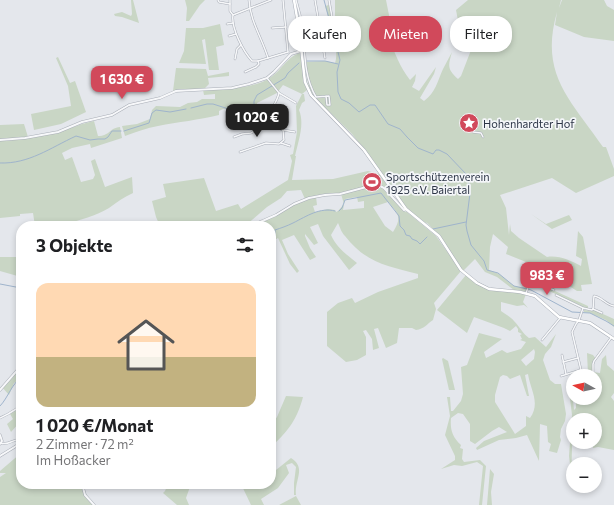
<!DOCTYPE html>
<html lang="de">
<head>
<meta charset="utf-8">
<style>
	:root { --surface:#fff; --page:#f6f6f6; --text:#202124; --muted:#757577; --line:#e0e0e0; --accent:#d1495b }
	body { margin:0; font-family:Commissioner,sans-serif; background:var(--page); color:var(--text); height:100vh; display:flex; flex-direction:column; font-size:15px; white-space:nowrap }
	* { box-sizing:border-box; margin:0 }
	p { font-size:13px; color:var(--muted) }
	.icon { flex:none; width:22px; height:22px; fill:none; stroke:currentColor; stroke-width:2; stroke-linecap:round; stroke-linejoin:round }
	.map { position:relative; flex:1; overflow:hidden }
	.drawer { position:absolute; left:16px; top:221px; width:260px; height:268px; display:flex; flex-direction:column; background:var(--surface); border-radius:16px; box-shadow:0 2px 6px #0003 }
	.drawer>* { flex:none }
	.banner { position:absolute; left:288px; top:16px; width:266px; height:36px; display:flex; gap:8px }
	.needle { width:26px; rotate:278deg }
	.buttons { position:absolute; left:566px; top:369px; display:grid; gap:8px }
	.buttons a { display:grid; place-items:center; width:36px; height:36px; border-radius:50%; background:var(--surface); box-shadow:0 2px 6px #0003; font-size:20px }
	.price { position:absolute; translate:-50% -34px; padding:0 9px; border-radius:8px; background:var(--accent); color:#fff; font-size:13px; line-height:26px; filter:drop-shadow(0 1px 2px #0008) }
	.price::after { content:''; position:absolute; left:50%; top:24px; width:12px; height:9px; margin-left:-6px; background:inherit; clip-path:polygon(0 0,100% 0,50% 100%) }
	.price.selected { background:#222; color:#fff }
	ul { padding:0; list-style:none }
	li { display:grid; align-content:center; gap:8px; height:212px; padding:0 20px }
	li+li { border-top:1px solid var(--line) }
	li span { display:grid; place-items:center; height:124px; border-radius:12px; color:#555 }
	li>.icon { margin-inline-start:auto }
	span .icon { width:72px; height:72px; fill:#fffc; stroke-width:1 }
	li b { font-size:17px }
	h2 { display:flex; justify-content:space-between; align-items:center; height:48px; padding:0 20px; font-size:17px }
	.chip { padding:0 14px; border-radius:16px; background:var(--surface); box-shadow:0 2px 6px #0003; font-size:14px; line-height:36px }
	.chip.selected { background:var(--accent); color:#fff }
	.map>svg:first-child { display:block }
	.green { fill:#c9d6c5; fill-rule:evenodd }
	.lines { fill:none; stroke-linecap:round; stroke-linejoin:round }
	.stream { stroke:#9fb4cc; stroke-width:1 }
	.minor-casing { stroke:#a9aeb7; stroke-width:2.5 }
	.tertiary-casing { stroke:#a9aeb7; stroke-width:3 }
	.secondary-casing { stroke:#a9aeb7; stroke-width:3.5 }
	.minor { stroke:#f7f8fa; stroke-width:1.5 }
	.tertiary { stroke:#f7f8fa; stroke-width:2 }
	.secondary { stroke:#fff; stroke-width:2.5 }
	.labels { text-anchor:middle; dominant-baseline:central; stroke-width:3.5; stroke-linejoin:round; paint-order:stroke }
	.poi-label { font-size:11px; fill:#2b3445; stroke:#f4f6f9; text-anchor:start }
</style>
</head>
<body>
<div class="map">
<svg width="614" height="505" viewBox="0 0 614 505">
	<rect width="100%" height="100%" fill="#e4e7ec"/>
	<g class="green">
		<path d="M131 0H133L139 23 122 17 115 16 114 14 122 12 131 16 132 14Z"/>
		<path d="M185 0H205L200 5 189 21H186L187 8Z"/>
		<path d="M335 0H386L392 30 389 37C394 52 400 67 410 80L416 74 415 81 412 87 419 91 436 67 434 74 420 98 424 101C436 92 437 82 443 69 446 63 449 58 452 52 448 66 447 69 458 79L461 76 478 32 471 29 468 34C458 30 458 19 456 10L468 0H561L559 8 562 0H604L607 6 614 10V41L584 37 555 25 557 12C539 75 571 100 603 147H606L614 169V176L576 193 552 178 500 195 506 208 509 235 510 224 511 231 519 238 547 257C559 255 571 261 581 266L582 259 576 256 578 231 583 237 592 284 581 285 582 291H577L566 284 564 276 551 268H541L506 254 508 247 493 234 490 247 489 270 499 274 514 286 527 288 526 292 514 290 497 277 485 272 475 259 463 271 434 230 426 222 427 224 408 210 374 162 352 134 313 96 309 88 304 62 325 61 335 63C340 49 329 21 325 6L329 5 337 36V39L335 40 338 52 345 51 344 46 350 37 348 35 341 37 339 32 347 26 343 25 335 16Z"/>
		<path d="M220 24 224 45 216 47 219 70H209L205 39 202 40 206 64 179 63 184 51 186 28H203Z"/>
		<path d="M300 53 307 90 302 94H304L305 101 302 103 299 110C305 124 298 142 295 156H296L292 180 333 179 368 171 379 174 394 195 383 187V189L400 205 403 211 407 212 436 236 461 271 434 303 436 309 433 320C427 324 424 329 416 330L412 328H399L397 343 386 348 378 328 374 329 379 348 373 350 372 339 366 330 363 331 366 337V355L357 360 346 362 327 346V312L338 303 352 298 355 303 378 292 418 278V274C387 266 366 263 345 236 341 232 340 227 338 223L331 235C336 247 347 255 357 263L349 270 323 236 318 224 310 227 318 243 314 245 305 234V236L310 248 316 257 310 260 294 235 282 240 288 254 299 271 297 273 290 264 278 238 271 242V226H253L293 205 316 197 317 205 313 206 315 212 328 209 335 210 336 212 338 211 344 204 341 194 375 185V184L340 193 318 195 305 199 301 190 287 191 281 198 267 207 245 226H160L156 217 152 201 166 197 163 184 204 178 216 211 238 204 241 209 288 180 292 161 290 155 293 154 297 132 296 106 302 94 283 85 277 93 257 103V108L239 112C232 108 225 107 219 111V115C199 120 178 122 158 126 147 128 136 132 125 136L122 126 137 124 150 119 152 110 156 106 180 107 188 103 197 102 202 99H215V94L204 95 203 90C223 89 251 89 268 79 281 72 286 57 300 53ZM357 197 358 202 364 201V208L343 210 345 199ZM388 202C399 214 402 218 393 232L385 226 373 207Z"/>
		<path d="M58 57 70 83 75 81 86 112 61 124 34 130 31 114 71 106 68 86 56 58Z"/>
		<path d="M176 68 206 69 208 76 229 72V76L208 78 209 84 204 89H180L173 91Z"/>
		<path d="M94 121 98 136C110 136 109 128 120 127L122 138 91 148 90 144 72 148 62 153 65 160 72 157 81 182 93 179 95 175 91 161 95 159 105 187 132 177 133 193C124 197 117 202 109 208 96 216 80 220 65 224L66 226H35L33 213 20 214V216L0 218V141C20 140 39 137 58 132 70 129 82 123 94 121Z"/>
		<path d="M24 124 28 137 0 139V125Z"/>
		<path d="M531 214 546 224 569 215 572 220 552 229Z"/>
		<path d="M0 257H21V277L0 271Z"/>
		<path d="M466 275 490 290 526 294 523 302 528 308 524 305 517 306 501 302V311C505 314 511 317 514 321 520 327 523 334 529 338L535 337 546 347 556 334 551 347 545 354 543 360 550 380 555 384H561L566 414 565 421 561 429 560 437 561 440 557 453 549 451 551 444 548 442 547 426 540 424 539 461 527 435 516 438 499 440 477 450 476 448 484 441 507 432 499 427 492 431 475 444 470 441V424L463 414 458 413 451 418C450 429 452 437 461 445L460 448 463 449 462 459 464 462 480 460 486 466 482 505H479L483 466 477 462 462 466 454 465 441 469 455 460V456L445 435 450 416 447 397H450L451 411H453L461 401 463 394 461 367 467 365 479 333 502 339 484 352 486 358 502 350 507 353 521 349 526 342 520 340 522 339 520 335 522 334 518 332V329L516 326 510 331 504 328 474 317 467 333 437 310ZM534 349 535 352 534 359 526 366 521 360ZM528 374C530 389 541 403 530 418L526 416V426L515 434 495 402V395L500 377 503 375 507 376 510 379 520 375 527 396H529L525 375Z"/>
		<path d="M533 281 588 306V309L547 290V289L532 282Z"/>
		<path d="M584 310 593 311 594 310 614 319V327L606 320 590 313 584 312Z"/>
		<path d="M587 353 593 355 596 359 594 362 593 372 600 373 602 359 606 355 607 365 614 371V393L611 397 614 401V450L598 447 593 448V442H595L596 422 595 420H591L589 415 584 413V420H573C573 438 571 454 572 472H571L569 456 572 415 568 382 571 381 574 410 576 408V398H595V376H584L588 374Z"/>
		<path d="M443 358 448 361 455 390H449L442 359Z"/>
		<path d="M21 367V378L14 383 9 395 2 387Z"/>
		<path d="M286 396 303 397C297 420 288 431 271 447V425L277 417Z"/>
		<path d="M19 408 21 411V421L11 432 7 424 13 419 10 414Z"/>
		<path d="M21 453V484H83C85 493 88 499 95 505H0V477L6 473H0V471Z"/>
		<path d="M291 458C307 468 294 480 296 495H294V483L296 467 292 463 286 465 289 473 278 488 261 499 264 505H251L241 484H271V474Z"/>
		<path d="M490 469 494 474 491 492 492 505H487Z"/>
		<path d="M168 484H191L186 498 189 505H177L163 493 165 491Z"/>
		<path d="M296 496 301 505H279Z"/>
	</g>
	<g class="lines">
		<g class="stream">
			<path d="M324 0 334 37"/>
			<path d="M335 40 340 60 337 72 338 92 341 99 349 103 359 112 370 105H375L388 124 400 129 407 137"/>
			<path d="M307 61H325L338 64"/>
			<path d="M191 108 207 104H213L235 111 252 108 254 106V101L257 95 285 78 288 73 299 63"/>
			<path d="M124 131 149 123 152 113 156 110 170 112 186 109"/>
			<path d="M407 137 418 148 433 154 436 150H439L447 154 466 174 469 184 470 193 466 225 467 231 471 245 484 261 487 270 498 273 514 286 531 290 572 312 590 313 606 321 614 326"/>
			<path d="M0 163C29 164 50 148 76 136L90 140 98 139H105L108 137 112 131H121"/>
			<path d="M339 211 342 208 345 200 381 193 399 216 400 226 404 230 406 235 410 236 412 239 417 241 420 244 427 237"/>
			<path d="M433 229 466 222"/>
			<path d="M271 239 275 237V230C281 228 287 226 293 223 307 216 320 207 335 211"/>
			<path d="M0 284 21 288"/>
			<path d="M0 406C8 398 12 383 21 378"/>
		</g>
		<g class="minor-casing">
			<g id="minor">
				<path d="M218 0 219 2 230 4V11L233 15"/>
				<path d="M249 0C250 21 262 38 268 58"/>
				<path d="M271 0 233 15C231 28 243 51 252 61H258L288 52"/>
				<path d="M283 0 288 52"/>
				<path d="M296 0 300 15 303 43"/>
				<path d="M315 0 325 58"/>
				<path d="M230 4V0"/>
				<path d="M227 24 233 23"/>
				<path d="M272 28 286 27"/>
				<path d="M229 36 236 34"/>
				<path d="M304 43C305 62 306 80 316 97L329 96 330 105H327L326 96"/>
				<path d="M305 43 339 38 332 17 329 0"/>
				<path d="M235 59 237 49 241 45"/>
				<path d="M245 72 256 67 259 64 258 61"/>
				<path d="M279 93 296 103"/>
				<path d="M273 108 287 115"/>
				<path d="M230 122 249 119 259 112 270 111"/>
				<path d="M283 130 295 132"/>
				<path d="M473 132 481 133 483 137"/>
				<path d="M234 137 242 134 251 133 261 127 271 128 274 126"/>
				<path d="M281 143 290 146"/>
				<path d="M240 152 266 143 279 144 284 140 283 130 274 126 269 120C269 110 277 103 279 93L267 78"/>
				<path d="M526 293 531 280 554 290"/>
				<path d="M556 295 583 308 592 310 593 309"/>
				<path d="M593 309 594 296C602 297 606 305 614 306"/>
				<path d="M593 309 602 313"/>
				<path d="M542 340 561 317"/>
				<path d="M562 355 566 374"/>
				<path d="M563 362 578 358"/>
				<path d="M581 370 572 332 576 324 579 320 583 308"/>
				<path d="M593 372V364L594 361 611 338"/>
				<path d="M561 376 581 370 584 376"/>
				<path d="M0 418 8 414 21 406"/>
				<path d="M1 443C7 446 14 439 21 439"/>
			</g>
		</g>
		<g class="tertiary-casing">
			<g id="tertiary">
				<path d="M0 140 25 138 58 132 82 122 112 115 129 105 160 98 176 91 232 88 249 84 267 78 274 72 291 54 301 51"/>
				<path d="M251 226 276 215 294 204 309 198 325 195 340 194 374 185 380 186 384 188 404 210 406 209"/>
				<path d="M0 390 21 366"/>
				<path d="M0 435 2 441 0 444"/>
				<path d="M0 456 21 443"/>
				<path d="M82 484 85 495 94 505"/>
			</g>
		</g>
		<g class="secondary-casing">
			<path id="secondary" d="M294 0 299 29 305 82 311 95 364 150 406 209 439 236 461 270 477 283 489 289 520 292 535 296 559 317 590 323 614 339"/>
		</g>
		<use href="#minor" class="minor"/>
		<use href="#tertiary" class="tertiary"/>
		<use href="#secondary" class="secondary"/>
	</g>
	<defs>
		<g id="sight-disc" transform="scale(1)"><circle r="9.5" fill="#d1495b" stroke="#f4f6f9"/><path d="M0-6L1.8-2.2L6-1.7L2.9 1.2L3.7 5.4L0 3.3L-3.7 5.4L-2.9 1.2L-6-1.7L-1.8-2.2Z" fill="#fff"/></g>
		<g id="stadium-disc" transform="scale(1)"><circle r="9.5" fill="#d1495b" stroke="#f4f6f9"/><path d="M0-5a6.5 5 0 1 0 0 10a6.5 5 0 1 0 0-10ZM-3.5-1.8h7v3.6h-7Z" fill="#fff"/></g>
	</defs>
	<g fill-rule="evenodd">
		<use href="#sight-disc" x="469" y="123"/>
		<use href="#stadium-disc" x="372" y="182"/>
	</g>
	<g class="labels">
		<g class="poi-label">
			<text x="483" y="123">Hohenhardter Hof</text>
			<text x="386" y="176">Sportschützenverein<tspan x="386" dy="13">1925 e.V. Baiertal</tspan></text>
		</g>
	</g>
</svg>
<div class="buttons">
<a><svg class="needle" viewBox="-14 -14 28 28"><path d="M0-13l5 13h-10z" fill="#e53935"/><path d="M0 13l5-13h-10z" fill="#757577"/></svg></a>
<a>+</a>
<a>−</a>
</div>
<b class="price" style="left:122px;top:100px">1 630 €</b>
<b class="price selected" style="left:257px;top:138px">1 020 €</b>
<b class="price" style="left:547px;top:296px">983 €</b>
<div class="banner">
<a class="chip">Kaufen</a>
<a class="chip selected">Mieten</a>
<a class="chip">Filter</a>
</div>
<section class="drawer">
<h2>3 Objekte<svg class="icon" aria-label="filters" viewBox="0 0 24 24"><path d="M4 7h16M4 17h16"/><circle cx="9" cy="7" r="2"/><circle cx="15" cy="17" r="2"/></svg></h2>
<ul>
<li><span style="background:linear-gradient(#ffd9b3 60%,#c2b280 0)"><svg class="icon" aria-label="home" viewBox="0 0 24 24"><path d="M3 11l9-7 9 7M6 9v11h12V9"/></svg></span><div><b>1 020 €/Monat</b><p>2 Zimmer · 72 m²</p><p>Im Hoßacker</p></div></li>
</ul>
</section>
</div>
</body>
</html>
